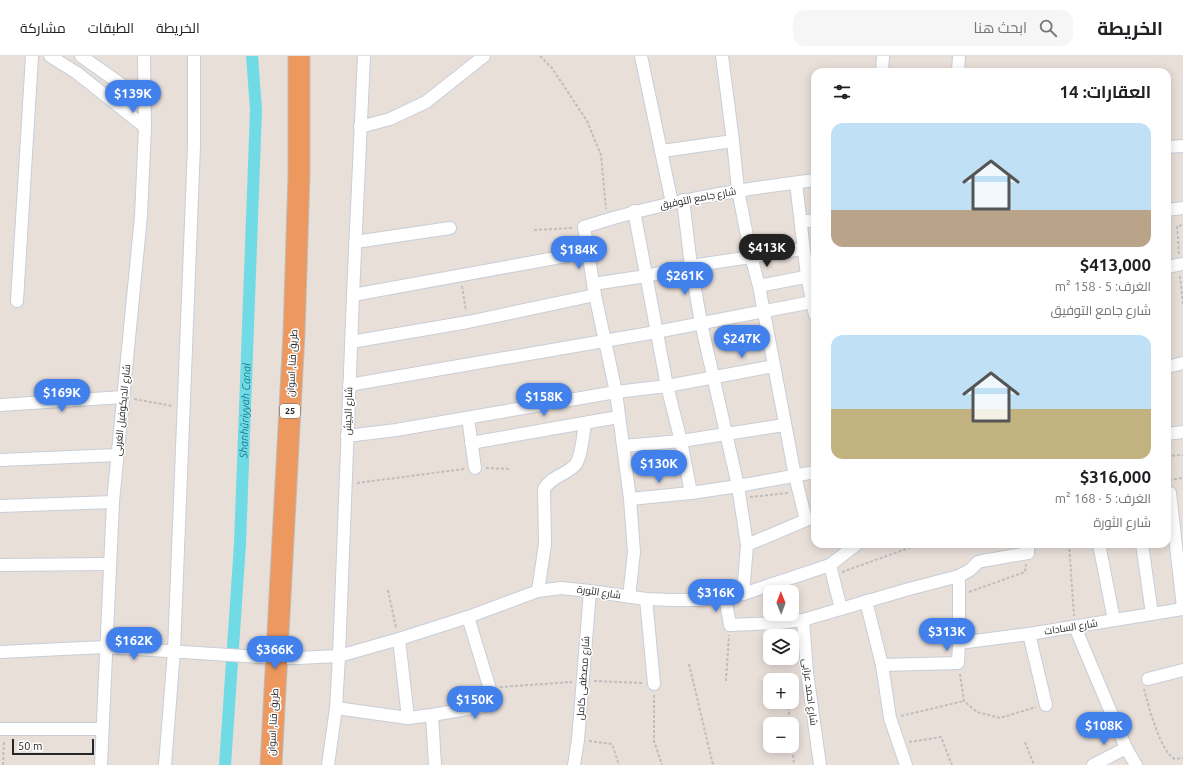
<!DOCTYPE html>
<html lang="ar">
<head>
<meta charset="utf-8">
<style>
	:root { --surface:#fff; --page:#f6f6f6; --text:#202124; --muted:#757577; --line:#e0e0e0; --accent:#4281ec }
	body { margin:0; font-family:Ubuntu,Cairo,sans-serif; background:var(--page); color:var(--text); direction:rtl; height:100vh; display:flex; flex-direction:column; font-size:15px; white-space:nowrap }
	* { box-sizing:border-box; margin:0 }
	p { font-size:13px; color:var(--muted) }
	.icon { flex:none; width:22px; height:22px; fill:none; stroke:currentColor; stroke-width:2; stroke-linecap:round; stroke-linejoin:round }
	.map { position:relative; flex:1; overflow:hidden; direction:ltr }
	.side { position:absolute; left:811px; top:12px; width:360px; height:480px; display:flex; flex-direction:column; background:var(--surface); border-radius:12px; box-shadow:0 2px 10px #0003; direction:rtl }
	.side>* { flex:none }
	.needle { width:26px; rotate:359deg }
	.tools { position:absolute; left:763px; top:529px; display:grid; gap:8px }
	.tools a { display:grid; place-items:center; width:36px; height:36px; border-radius:8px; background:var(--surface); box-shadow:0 2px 10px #0003; font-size:20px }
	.scale { position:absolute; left:12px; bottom:10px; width:82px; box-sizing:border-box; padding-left:4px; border:2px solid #272727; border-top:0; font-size:11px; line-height:14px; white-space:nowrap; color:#272727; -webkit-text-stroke:3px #fff; paint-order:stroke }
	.price { position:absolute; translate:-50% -34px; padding:0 9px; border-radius:14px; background:var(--accent); color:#fff; font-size:13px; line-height:26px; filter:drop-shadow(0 1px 2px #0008) }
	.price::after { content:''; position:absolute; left:50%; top:24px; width:12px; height:9px; margin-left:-6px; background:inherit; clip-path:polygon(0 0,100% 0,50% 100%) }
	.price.on { background:#222; color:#fff }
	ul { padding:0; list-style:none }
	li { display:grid; align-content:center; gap:8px; height:212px; padding:0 20px }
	li span { display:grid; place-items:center; height:124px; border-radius:12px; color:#555 }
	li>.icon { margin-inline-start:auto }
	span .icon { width:72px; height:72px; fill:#fffc; stroke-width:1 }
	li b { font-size:17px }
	h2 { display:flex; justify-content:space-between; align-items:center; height:48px; padding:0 20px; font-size:17px }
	header { display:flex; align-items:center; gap:24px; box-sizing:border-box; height:56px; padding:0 20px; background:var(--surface); border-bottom:1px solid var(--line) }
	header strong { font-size:19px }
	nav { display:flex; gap:22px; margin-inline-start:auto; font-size:14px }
	.search { width:280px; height:36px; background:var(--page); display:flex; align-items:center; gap:10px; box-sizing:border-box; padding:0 14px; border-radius:12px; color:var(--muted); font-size:15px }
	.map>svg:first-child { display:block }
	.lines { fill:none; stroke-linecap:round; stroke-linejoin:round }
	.canal { stroke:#71dbe5; stroke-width:12 }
	.minor-casing { stroke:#c7ced8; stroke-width:14 }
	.trunk-casing { stroke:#bebebe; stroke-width:23 }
	.path { stroke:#bebebe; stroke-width:2; stroke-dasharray:3 2; stroke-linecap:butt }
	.minor { stroke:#fff; stroke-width:12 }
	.trunk { stroke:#ec985e; stroke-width:21 }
	.labels { text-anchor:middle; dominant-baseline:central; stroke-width:3; stroke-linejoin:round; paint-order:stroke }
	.shield { fill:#fff; stroke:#686868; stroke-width:1 }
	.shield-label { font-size:9px; font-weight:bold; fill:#272727 }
	.street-label { font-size:10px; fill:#272727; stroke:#fff }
	.water-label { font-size:11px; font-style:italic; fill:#16788c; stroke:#fff }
</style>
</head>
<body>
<header>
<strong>الخريطة</strong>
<div class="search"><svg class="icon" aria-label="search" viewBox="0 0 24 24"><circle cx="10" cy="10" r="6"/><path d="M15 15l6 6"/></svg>ابحث هنا</div>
<nav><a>الخريطة</a><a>الطبقات</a><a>مشاركة</a></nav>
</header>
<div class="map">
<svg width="1183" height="709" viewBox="0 0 1183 709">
	<rect width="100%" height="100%" fill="#e9dfd9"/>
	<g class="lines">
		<path class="canal" id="s1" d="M225 709 240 488 256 54 252 0"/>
		<g class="minor-casing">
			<g id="minor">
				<path d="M50 0 77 17 145 71"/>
				<path d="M81 0 145 45"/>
				<path d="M641 0 672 147"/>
				<path d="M722 0 733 85 738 134 751 200 759 230 795 420 806 464 747 489"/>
				<path d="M882 16 883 0"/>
				<path d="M958 16 959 0"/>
				<path d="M360 71 390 63 426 46 484 0"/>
				<path d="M1167 91 1183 90"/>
				<path d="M662 95 733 85"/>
				<path d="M796 127 807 220 815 259"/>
				<path d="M683 144 691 210 701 267 738 430 747 489 743 538"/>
				<path d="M1167 154 1183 152"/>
				<path d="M634 155 667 330 681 385 691 437"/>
				<path d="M801 166 815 164"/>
				<path d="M355 186 450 172"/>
				<path d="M1167 211 1183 208"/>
				<path d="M593 228 646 220 691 210 803 193"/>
				<path d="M759 230 815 219"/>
				<path d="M353 239 588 196"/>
				<path d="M17 245 32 0"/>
				<path d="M351 286 468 266 595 239"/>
				<path d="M1167 311 1183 307"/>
				<path d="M349 329 656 276 812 246"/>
				<path d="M0 349 123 341"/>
				<path d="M468 362 475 412"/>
				<path d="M1167 378 1183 376"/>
				<path d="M347 380 396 374 616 336 667 330 774 310"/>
				<path d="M471 387 618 361"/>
				<path d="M623 390 681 385 784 369"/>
				<path d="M0 404 117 399"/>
				<path d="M1167 436 1170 437 1183 551"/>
				<path d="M630 443 691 437 738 430 815 416"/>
				<path d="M0 450 113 446"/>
				<path d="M1099 488 1114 564"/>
				<path d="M1142 488 1152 558"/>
				<path d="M0 509 109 508"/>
				<path d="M830 509 841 553"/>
				<path d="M538 535 545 488 544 433C551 420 567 419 576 408 582 399 583 378 585 368"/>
				<path d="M629 541 634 496 630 443 623 390 616 336 595 239 584 171C660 146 736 134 815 124"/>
				<path d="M725 541 730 569 779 567 803 564 909 533 959 520 970 514 978 506 982 505 1028 497V488"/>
				<path d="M646 543 654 628"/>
				<path d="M866 545 882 609 890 662 906 709"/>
				<path d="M803 564 807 616 820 709"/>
				<path d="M1075 571 1126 692 1136 709"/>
				<path d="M1029 578 1046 649"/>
				<path d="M399 583 408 662 432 659 490 649 493 646V643L468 561"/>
				<path d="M959 587 1029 578 1183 553"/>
				<path d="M0 596 105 591 277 602H298L339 600 399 583 468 561 538 535 561 532 590 535 646 543 672 544H699L743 538 830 509 857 488"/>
				<path d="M882 609 958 607 959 587V520"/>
				<path d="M1148 623 1183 614"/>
				<path d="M336 652 408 662"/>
				<path d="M432 659 435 709"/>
				<path d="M0 673H102"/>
				<path d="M101 709 113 446 141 160 145 71 144 0"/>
				<path d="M165 709 174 595 194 90V0"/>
				<path d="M328 709 336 652 339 600 353 239 364 0"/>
				<path d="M574 709 578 684 590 535"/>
				<path d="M1093 709 1126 692"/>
			</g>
		</g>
		<g class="trunk-casing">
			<path id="trunk" d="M271 709 294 277 299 118V0"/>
		</g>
		<g class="path">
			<path d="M540 0 552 12 587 65 601 99 606 153"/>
			<path d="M534 174 573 172"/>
			<path d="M1179 198 1177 170 1183 169"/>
			<path d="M1180 220 1183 249"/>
			<path d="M462 230 466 255"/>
			<path d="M134 343 173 350"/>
			<path d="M1167 400 1183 399"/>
			<path d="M486 412 510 413"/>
			<path d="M1167 415 1169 426"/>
			<path d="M1169 424 1183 422"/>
			<path d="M357 427 464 413"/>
			<path d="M750 441 788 437"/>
			<path d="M1069 488 1074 560"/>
			<path d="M842 516 920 488"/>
			<path d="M388 534 396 572"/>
			<path d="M969 536 1025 516 1026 508"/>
			<path d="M689 608 713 709"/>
			<path d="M960 618 964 645 977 656 1000 662 1036 651"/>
			<path d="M786 624V619L796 618"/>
			<path d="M594 625 644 627"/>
			<path d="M726 625 729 579"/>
			<path d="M500 631 572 626"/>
			<path d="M1144 633C1148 648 1161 698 1175 703L1183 702"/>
			<path d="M654 639V685L662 709"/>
			<path d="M788 646 790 668"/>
			<path d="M901 660 964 645"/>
			<path d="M589 685 612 688 619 709"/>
			<path d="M909 686 941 681 952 709"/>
			<path d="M1025 686 1034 709"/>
			<path d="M792 689 794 709"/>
			<path d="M3 709 4 684"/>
		</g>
		<use href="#minor" class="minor"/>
		<use href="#trunk" class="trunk"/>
	</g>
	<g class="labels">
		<rect class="shield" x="280" y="348" width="20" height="14" rx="3"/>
		<g class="shield-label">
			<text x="290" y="355">25</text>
		</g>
		<g class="street-label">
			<text transform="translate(698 142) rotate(-11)">شارع جامع التوفيق</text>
			<text transform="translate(292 307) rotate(-87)">طريق قنا, اسوان</text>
			<text transform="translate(122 354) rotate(-84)">شارع الديكوفيل الغربى</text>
			<text transform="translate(348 355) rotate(-88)">شارع الجيش</text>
			<text transform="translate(599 536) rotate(8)">شارع الثورة</text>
			<text transform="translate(1071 571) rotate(-9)">شارع السادات</text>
			<text transform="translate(583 622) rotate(-86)">شارع مصطفى كامل</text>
			<text transform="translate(810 636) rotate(83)">شارع احمد عرابى</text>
			<text transform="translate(273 666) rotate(-87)">طريق قنا, اسوان</text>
		</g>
		<g class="water-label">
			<text stroke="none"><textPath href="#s1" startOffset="355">Shanhūriyyah Canal</textPath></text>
		</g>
	</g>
</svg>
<div class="tools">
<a><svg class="needle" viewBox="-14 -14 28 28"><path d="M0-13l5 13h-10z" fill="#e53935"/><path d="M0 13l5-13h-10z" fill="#757577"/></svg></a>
<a><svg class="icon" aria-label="layers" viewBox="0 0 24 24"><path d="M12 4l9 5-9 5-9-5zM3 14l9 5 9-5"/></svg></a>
<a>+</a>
<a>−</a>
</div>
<div class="scale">50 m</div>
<b class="price" style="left:133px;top:58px">$139K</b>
<b class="price on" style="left:767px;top:212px">$413K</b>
<b class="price" style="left:579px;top:214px">$184K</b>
<b class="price" style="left:685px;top:240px">$261K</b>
<b class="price" style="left:742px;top:303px">$247K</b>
<b class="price" style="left:62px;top:357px">$169K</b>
<b class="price" style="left:544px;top:361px">$158K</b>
<b class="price" style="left:659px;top:428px">$130K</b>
<b class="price" style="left:716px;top:557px">$316K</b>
<b class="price" style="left:947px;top:596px">$313K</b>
<b class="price" style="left:134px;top:605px">$162K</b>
<b class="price" style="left:275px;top:614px">$366K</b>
<b class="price" style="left:475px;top:664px">$150K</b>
<b class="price" style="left:1104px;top:690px">$108K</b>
<section class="side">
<h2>العقارات: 14<svg class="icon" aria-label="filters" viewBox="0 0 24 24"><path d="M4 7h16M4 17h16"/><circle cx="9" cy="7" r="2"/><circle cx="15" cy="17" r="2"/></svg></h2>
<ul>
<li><span style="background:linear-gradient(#bfe0f5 70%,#b9a48a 0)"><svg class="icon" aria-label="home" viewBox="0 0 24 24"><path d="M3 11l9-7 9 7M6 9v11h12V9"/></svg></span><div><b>$413,000</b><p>الغرف: 5 · 158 m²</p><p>شارع جامع التوفيق</p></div></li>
<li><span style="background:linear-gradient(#bfe0f5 60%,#c2b280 0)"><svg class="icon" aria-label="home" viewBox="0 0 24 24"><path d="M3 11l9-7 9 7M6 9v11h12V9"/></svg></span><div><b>$316,000</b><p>الغرف: 5 · 168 m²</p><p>شارع الثورة</p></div></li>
</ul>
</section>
</div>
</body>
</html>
